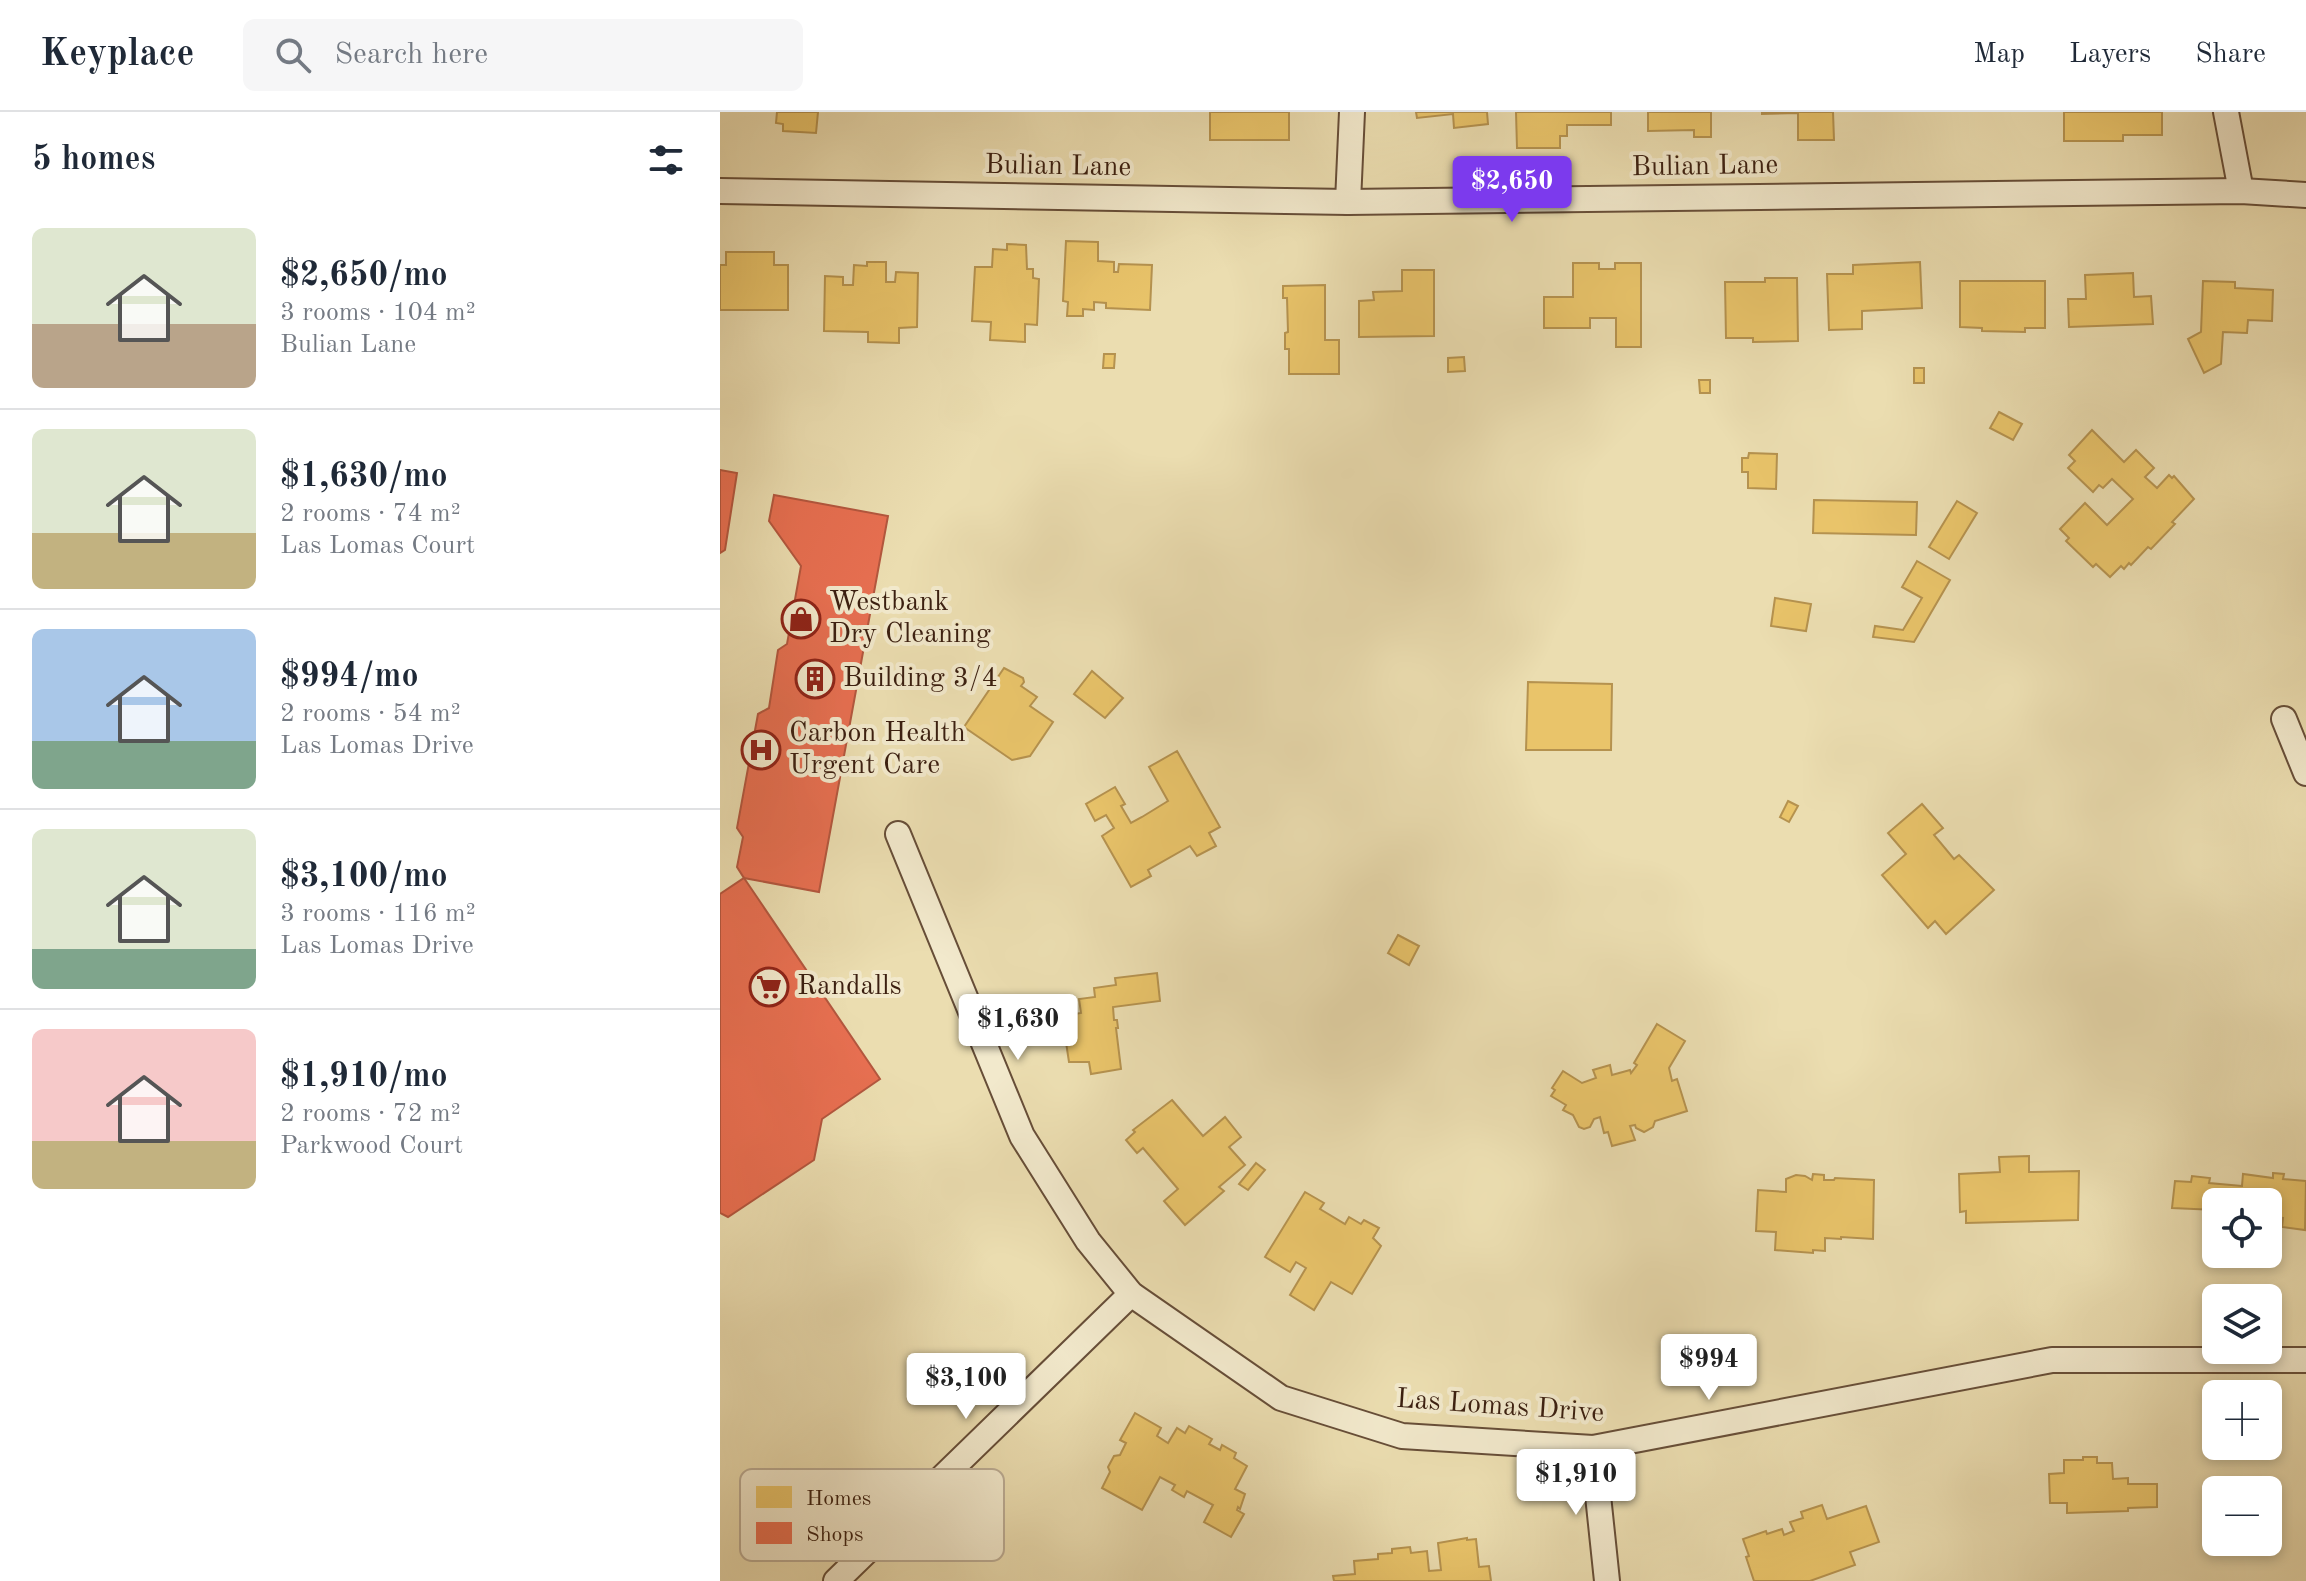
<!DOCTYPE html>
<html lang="en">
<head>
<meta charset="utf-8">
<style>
	:root { --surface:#fff; --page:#f6f6f7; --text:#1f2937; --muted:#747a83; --line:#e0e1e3; --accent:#7c3aed }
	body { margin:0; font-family:"Old Standard TT",serif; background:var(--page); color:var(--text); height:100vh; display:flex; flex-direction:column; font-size:30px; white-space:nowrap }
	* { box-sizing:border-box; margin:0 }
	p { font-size:26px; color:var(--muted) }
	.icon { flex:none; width:44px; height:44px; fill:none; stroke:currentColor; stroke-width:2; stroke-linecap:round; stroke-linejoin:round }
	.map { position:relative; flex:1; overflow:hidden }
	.sheet { display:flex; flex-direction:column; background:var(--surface); width:720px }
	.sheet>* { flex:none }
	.buttons { position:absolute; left:1482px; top:1076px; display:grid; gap:16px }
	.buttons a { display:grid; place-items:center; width:80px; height:80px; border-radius:12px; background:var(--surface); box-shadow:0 4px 12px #0003; font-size:40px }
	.price { position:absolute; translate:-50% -68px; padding:0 18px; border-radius:8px; background:#fff; color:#222; font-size:26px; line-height:52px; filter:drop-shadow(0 2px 4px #0008) }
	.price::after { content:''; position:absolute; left:50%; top:48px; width:24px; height:18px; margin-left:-12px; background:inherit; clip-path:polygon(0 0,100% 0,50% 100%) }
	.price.on { background:var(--accent); color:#fff }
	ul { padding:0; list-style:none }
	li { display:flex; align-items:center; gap:24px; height:200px; padding:0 32px }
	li+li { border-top:2px solid var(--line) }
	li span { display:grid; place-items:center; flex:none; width:224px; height:160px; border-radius:12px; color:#555 }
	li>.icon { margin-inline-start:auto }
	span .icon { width:96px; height:96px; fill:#fffc; stroke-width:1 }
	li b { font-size:34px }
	h2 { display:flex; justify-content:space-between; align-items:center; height:96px; padding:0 32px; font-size:34px }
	header { display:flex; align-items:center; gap:48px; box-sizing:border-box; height:112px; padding:0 40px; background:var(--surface); border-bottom:2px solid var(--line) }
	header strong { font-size:38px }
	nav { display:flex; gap:44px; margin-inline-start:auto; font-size:28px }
	.search { width:560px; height:72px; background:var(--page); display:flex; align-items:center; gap:20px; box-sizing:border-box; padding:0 28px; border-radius:12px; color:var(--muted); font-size:30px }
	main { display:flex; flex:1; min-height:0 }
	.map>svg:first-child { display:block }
	.homes { fill:#e9c46a; stroke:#b5924f; stroke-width:2 }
	.shops { fill:#e76f51; stroke:#b3573e; stroke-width:2 }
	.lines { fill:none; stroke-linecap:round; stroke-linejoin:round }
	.minor-casing { stroke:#674e38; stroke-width:28 }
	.minor { stroke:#f2e9cc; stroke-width:24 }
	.labels { text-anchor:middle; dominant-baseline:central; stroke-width:8; stroke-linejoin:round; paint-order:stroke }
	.street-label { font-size:28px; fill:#3b1f10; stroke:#f2e9cc }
	.poi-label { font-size:28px; fill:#3b1f10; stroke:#f2e9cc; text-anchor:start }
	.key { fill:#f2e9cc; stroke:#bbac94; stroke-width:2 }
	.key-label { font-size:22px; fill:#3b1f10 }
</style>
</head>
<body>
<header>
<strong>Keyplace</strong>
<div class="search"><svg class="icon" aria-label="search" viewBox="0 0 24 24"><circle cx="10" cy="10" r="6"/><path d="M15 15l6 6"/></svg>Search here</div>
<nav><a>Map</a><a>Layers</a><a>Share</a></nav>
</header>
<main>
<section class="sheet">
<h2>5 homes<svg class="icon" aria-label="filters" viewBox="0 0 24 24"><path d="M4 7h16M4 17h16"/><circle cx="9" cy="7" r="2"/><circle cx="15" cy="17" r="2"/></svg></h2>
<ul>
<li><span style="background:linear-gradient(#dfe7d0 60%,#b9a48a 0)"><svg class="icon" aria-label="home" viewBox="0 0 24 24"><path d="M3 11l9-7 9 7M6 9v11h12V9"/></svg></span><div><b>$2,650/mo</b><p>3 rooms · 104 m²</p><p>Bulian Lane</p></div></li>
<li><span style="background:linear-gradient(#dfe7d0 65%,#c2b280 0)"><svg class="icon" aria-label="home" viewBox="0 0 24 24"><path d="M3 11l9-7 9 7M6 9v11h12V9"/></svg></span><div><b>$1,630/mo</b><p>2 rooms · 74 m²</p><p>Las Lomas Court</p></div></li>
<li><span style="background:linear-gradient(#a9c7e8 70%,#7fa58c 0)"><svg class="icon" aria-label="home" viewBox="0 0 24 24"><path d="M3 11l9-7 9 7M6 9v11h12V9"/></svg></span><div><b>$994/mo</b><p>2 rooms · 54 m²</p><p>Las Lomas Drive</p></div></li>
<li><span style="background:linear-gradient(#dfe7d0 75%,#7fa58c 0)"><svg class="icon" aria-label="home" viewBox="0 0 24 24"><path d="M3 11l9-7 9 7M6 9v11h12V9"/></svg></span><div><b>$3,100/mo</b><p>3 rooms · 116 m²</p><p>Las Lomas Drive</p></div></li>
<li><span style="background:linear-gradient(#f6c9c9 70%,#c2b280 0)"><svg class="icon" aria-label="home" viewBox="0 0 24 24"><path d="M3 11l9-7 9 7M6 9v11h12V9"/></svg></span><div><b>$1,910/mo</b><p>2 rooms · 72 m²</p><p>Parkwood Court</p></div></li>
</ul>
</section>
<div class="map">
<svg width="1586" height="1469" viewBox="0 0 1586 1469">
	<rect width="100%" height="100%" fill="#ebddb0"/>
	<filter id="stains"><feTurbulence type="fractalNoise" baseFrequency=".0025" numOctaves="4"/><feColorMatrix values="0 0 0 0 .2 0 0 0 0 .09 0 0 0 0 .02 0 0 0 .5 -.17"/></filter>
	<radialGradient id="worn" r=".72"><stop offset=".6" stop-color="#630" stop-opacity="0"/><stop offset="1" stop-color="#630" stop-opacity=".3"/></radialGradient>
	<g class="homes">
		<path d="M57 0H98L96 21 63 19V12L56 11Z"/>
		<rect x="490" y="0" width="79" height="28"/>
		<path d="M696 0H767L768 12 734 16 733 2 697 6Z"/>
		<path d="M796 0H891V13H847V24H840V36H797Z"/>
		<path d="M928 0H991V25H974V18L928 19Z"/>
		<path d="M1042 0H1113L1114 28H1078V1L1042 2Z"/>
		<path d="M1344 0H1442V23H1403V29H1344Z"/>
		<path d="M346 129 378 130V149L394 150V160H398L399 152 432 153 430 198 386 196V191L374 190V198L363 197V204H347L348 190 343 189Z"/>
		<path d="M287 132 306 133 307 157H313V166L319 167 317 213 305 212V230L270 228 271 210 252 209 255 155H272L273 137 287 138Z"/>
		<path d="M6 140H54V153H68V198H0V153H6Z"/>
		<path d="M147 150H166V170H175L176 160 198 161 197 215 179 216V231L148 230V220L104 219 105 164 123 165V173H133L134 153 147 154Z"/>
		<path d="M1200 150 1202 196 1142 199V217L1109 218 1107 162H1133V153Z"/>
		<path d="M853 151H879V157H895V151H921V235H896V206H870V216H824V185H853Z"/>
		<path d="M682 158H714V224L639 225V189L654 188 653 180 682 179Z"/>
		<path d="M1413 161 1414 185 1431 184 1433 212 1349 215 1348 187H1366L1365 163Z"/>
		<path d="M1045 166H1077L1078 229 1033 230V226H1006L1005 170H1045Z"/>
		<path d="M1240 169H1325V216H1305V220L1262 219V216L1240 215Z"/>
		<path d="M1483 169 1515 170V176L1553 178 1552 209 1528 208 1527 221 1503 220 1501 252 1484 261 1468 227 1481 220Z"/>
		<path d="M605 173V228H619V262H569V237H565V221L568 220 567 186H563V174Z"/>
		<path d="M384 242H395L394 256H383Z"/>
		<path d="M744 245 745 259 728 260V246Z"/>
		<rect x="1194" y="256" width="10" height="15"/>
		<path d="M979 268H990V281H980Z"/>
		<path d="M1279 300 1302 312 1293 328 1270 316Z"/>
		<path d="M1372 318 1404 350 1416 338 1434 356 1425 365 1437 376 1449 363 1452 366 1454 364 1474 387 1452 410 1455 412 1431 437 1428 435 1411 453 1409 451 1404 457 1401 454 1390 465 1376 452 1373 455 1346 429 1349 426 1340 417 1365 391 1387 413 1413 387 1392 367 1383 376 1379 373 1373 380 1348 356 1355 349 1349 343Z"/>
		<path d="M1029 341 1057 342 1056 377 1028 376V360H1022V346H1028Z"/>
		<path d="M1094 388 1197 390 1196 423 1093 421Z"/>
		<path d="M1237 389 1257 401 1229 447 1209 435Z"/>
		<path d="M1197 449 1230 468 1194 530 1153 525 1155 514 1183 518 1202 486 1182 475Z"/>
		<path d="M1055 486 1091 492 1086 519 1051 514Z"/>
		<path d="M284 556 303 566 304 570 301 574 317 585 310 594 333 610 310 644 292 648 244 615Z"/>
		<path d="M372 559 403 586 385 606 354 582Z"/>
		<path d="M808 570 892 572 891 638H806Z"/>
		<path d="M457 639 500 715 489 721 496 734 477 744 470 734 428 758 431 764 411 775 382 724 394 716 386 703 375 709 366 692 395 675 405 692 401 694 411 711 422 705 448 689 429 655Z"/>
		<path d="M1068 689 1078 694 1069 710 1060 705Z"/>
		<path d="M1202 692 1223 716 1214 723 1234 747 1239 743 1274 778 1226 822 1215 809 1208 816 1162 763 1186 742 1168 721Z"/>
		<path d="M678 823 699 834 689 853 668 841Z"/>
		<path d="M437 861 440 889 393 895 394 908H397L398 916H396L401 957 371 962 369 950H349L342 904 361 901 359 887 375 885 374 876 396 873 395 866Z"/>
		<path d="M937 912 965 929 949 956 952 969 957 967 967 999 935 1009 933 1015 924 1020 916 1016 915 1013 910 1014 915 1028 892 1034 888 1020 884 1021 880 1005 874 1007 870 1015 864 1017 859 1015 853 1003 843 998 846 993 831 984 835 978 832 976 843 959 862 971 876 966 873 958 890 953 892 963 910 958 911 961 917 953 914 951Z"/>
		<path d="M452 988 483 1024 505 1005 521 1025 509 1035 525 1053 499 1075 504 1079 465 1113 444 1089 458 1077 423 1036 417 1041 406 1028 415 1020 413 1018Z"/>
		<path d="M1309 1044V1060L1359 1059 1358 1108 1246 1111V1099L1240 1100 1239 1062 1280 1060 1279 1045Z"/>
		<path d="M536 1051 545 1058 528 1078 519 1072Z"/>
		<path d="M1553 1061 1564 1062 1563 1067 1586 1069 1585 1118 1562 1115 1563 1106 1551 1105V1109L1548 1108V1090H1496V1098L1452 1096 1455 1069 1471 1070 1472 1064 1490 1066 1489 1071 1522 1074 1523 1062 1553 1066Z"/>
		<path d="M1093 1062 1104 1063V1068H1114L1115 1066 1154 1068 1153 1127 1121 1125V1127L1105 1126V1139L1093 1138V1141L1055 1138 1056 1120 1036 1119 1038 1078 1066 1080V1067L1076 1063 1085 1064 1092 1068Z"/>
		<path d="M585 1080 604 1091 600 1097 625 1112 629 1105 641 1112 644 1108 659 1116 653 1126 661 1134 632 1182 611 1170 594 1198 570 1183 586 1156 576 1150 570 1160 545 1145Z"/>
		<path d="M415 1301 441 1316 437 1324 448 1331 457 1316 465 1321 469 1314 492 1327 489 1332 500 1338 502 1333 516 1341 514 1346 527 1354 515 1377 525 1382 520 1397 518 1395 517 1398 524 1402 511 1425 484 1410 493 1393 467 1379 464 1385 452 1378 455 1373 440 1365 422 1398 382 1376 390 1360 388 1355 394 1344 400 1343 406 1331 400 1328Z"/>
		<path d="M1363 1345H1377V1351H1392L1393 1367 1408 1366V1372H1437V1395L1408 1396V1399L1347 1401V1391H1330L1329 1362 1344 1361V1348H1363Z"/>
		<path d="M1102 1393 1107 1407 1146 1394 1159 1430 1130 1440 1135 1453 1090 1469H1034L1026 1445 1029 1444 1023 1427 1046 1419 1047 1422 1062 1417 1064 1423 1074 1419 1070 1410 1083 1406 1081 1400Z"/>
		<path d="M747 1426V1428L756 1427 759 1455 769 1454 771 1469H614L613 1464 635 1462 634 1449 658 1447V1442L672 1441V1437L690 1435 691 1441 707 1439 709 1459 721 1458 718 1431Z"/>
	</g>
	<g class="shops">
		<path d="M0 358 17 361 5 438 0 441Z"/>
		<path d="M54 383 168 404 99 780 24 766 17 755 23 725 17 716 38 602 49 596 58 538 67 532 81 454 49 409Z"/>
		<path d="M24 766 160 967 102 1007 94 1048 8 1105 0 1101V782Z"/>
	</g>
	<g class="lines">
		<g class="minor-casing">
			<g id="minor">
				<path d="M1506 0 1521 79"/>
				<path d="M0 79 628 90 1521 79 1586 83"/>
				<path d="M628 90 632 0"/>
				<path d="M1564 607 1586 661"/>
				<path d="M178 722 302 1024 368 1129 411 1182 561 1286 682 1324 873 1336 1332 1248H1586"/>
				<path d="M873 1336 887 1469"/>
				<path d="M116 1469 411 1182"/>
			</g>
		</g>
		<use href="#minor" class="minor"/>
	</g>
	<defs>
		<g id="shop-ring" transform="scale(2)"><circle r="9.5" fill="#f2e9cc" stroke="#8f2418" stroke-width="1.5"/><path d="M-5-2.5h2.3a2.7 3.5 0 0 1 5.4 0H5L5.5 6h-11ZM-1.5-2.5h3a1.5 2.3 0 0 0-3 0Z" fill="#8f2418"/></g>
		<g id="building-ring" transform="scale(2)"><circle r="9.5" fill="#f2e9cc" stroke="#8f2418" stroke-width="1.5"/><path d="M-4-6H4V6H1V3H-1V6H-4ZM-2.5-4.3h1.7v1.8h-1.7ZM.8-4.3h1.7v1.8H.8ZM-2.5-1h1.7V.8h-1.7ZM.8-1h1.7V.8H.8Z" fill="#8f2418"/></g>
		<g id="hospital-ring" transform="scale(2)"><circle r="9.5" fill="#f2e9cc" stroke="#8f2418" stroke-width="1.5"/><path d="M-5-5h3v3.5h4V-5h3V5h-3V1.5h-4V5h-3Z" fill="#8f2418"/></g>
		<g id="supermarket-ring" transform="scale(2)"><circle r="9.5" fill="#f2e9cc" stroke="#8f2418" stroke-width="1.5"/><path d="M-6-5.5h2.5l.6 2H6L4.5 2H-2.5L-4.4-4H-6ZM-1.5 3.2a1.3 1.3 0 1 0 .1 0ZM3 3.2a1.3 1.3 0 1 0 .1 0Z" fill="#8f2418"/></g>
	</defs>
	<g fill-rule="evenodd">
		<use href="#shop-ring" x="81" y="507"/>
		<use href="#building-ring" x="95" y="567"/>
		<use href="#hospital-ring" x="41" y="638"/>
		<use href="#supermarket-ring" x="49" y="875"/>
	</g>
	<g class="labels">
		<g class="street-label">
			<text transform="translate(338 55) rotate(1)">Bulian Lane</text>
			<text transform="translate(985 55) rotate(-1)">Bulian Lane</text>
			<text transform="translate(780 1295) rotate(4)">Las Lomas Drive</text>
		</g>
		<g class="poi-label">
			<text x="109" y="491">Westbank<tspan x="109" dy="32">Dry Cleaning</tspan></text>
			<text x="123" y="567">Building 3/4</text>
			<text x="69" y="622">Carbon Health<tspan x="69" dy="32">Urgent Care</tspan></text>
			<text x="77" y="875">Randalls</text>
		</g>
	</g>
	<rect x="20" y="1357" width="264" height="92" rx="12" class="key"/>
	<rect x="36" y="1374" width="36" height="22" fill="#e9c46a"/>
	<rect x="36" y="1410" width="36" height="22" fill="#e76f51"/>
	<g class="key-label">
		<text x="86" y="1393">Homes</text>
		<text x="86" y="1429">Shops</text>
	</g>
	<rect width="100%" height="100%" filter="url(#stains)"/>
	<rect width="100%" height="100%" fill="url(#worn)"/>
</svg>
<div class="buttons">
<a><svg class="icon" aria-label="locate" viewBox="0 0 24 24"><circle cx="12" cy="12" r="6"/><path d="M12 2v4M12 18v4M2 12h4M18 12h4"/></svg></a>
<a><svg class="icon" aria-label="layers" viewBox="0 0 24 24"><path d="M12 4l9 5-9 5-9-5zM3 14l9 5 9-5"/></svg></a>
<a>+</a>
<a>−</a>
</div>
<b class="price on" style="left:792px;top:112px">$2,650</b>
<b class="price" style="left:298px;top:950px">$1,630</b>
<b class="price" style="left:989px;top:1290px">$994</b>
<b class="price" style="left:246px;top:1309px">$3,100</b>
<b class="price" style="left:856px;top:1405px">$1,910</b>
</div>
</main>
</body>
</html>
